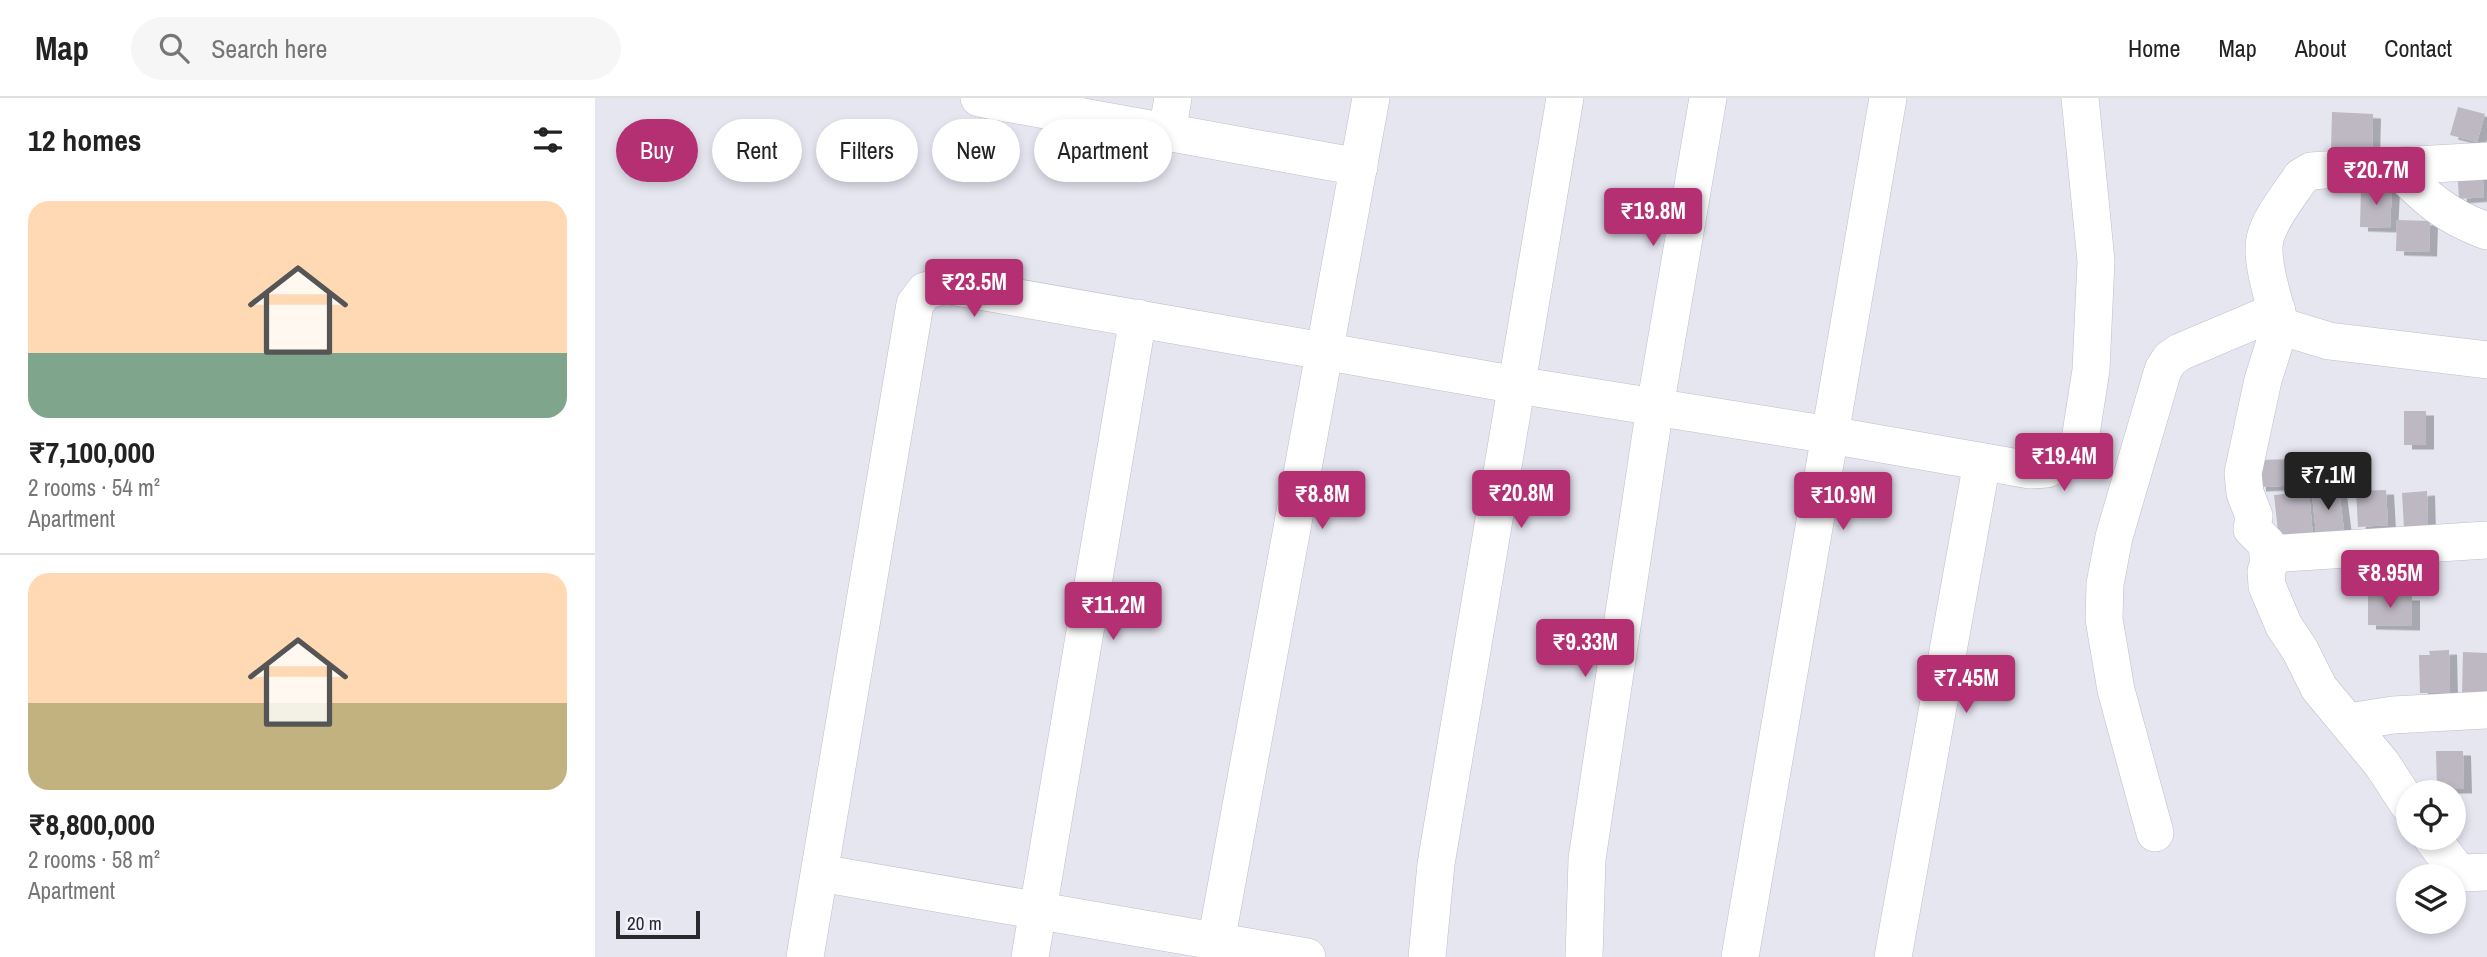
<!DOCTYPE html>
<html lang="en">
<head>
<meta charset="utf-8">
<style>
	:root { --surface:#fff; --page:#f6f6f6; --text:#222; --muted:#767676; --line:#e0e0e0; --accent:#b52f73 }
	body { margin:0; font-family:"Archivo Narrow",sans-serif; background:var(--page); color:var(--text); height:100vh; display:flex; flex-direction:column; font-size:26px; white-space:nowrap }
	* { box-sizing:border-box; margin:0 }
	p { font-size:23px; color:var(--muted) }
	.icon { flex:none; width:38px; height:38px; fill:none; stroke:currentColor; stroke-width:2; stroke-linecap:round; stroke-linejoin:round }
	.map { position:relative; flex:1; overflow:hidden }
	.side { display:flex; flex-direction:column; background:var(--surface); width:595px }
	.side>* { flex:none }
	.hud { position:absolute; left:21px; top:21px; width:665px; height:63px; display:flex; gap:14px }
	.buttons { position:absolute; left:1801px; top:682px; display:grid; gap:14px }
	.buttons a { display:grid; place-items:center; width:70px; height:70px; border-radius:50%; background:var(--surface); box-shadow:0 4px 10px #0003; font-size:35px }
	.scale { position:absolute; left:21px; bottom:18px; width:84px; box-sizing:border-box; padding-left:7px; border:4px solid #29292e; border-top:0; font-size:19px; line-height:24px; white-space:nowrap; color:#29292e; -webkit-text-stroke:5px #f2f3fe; paint-order:stroke }
	.price { position:absolute; translate:-50% -60px; padding:0 16px; border-radius:7px; background:var(--accent); color:#fff; font-size:23px; line-height:46px; filter:drop-shadow(0 2px 4px #0008) }
	.price::after { content:''; position:absolute; left:50%; top:42px; width:21px; height:16px; margin-left:-10px; background:inherit; clip-path:polygon(0 0,100% 0,50% 100%) }
	.price.selected { background:#222; color:#fff }
	ul { padding:0; list-style:none }
	li { display:grid; align-content:center; gap:14px; height:371px; padding:0 28px }
	li+li { border-top:2px solid var(--line) }
	li span { display:grid; place-items:center; height:217px; border-radius:21px; color:#555 }
	li>.icon { margin-inline-start:auto }
	span .icon { width:126px; height:126px; fill:#fffc; stroke-width:1 }
	li b { font-size:30px }
	h2 { display:flex; justify-content:space-between; align-items:center; height:84px; padding:0 28px; font-size:30px }
	.chip { padding:0 24px; border-radius:32px; background:var(--surface); box-shadow:0 4px 10px #0003; font-size:24px; line-height:63px }
	.chip.selected { background:var(--accent); color:#fff }
	header { display:flex; align-items:center; gap:42px; box-sizing:border-box; height:98px; padding:0 35px; background:var(--surface); border-bottom:2px solid var(--line) }
	header strong { font-size:33px }
	nav { display:flex; gap:38px; margin-inline-start:auto; font-size:24px }
	.search { width:490px; height:63px; background:var(--page); display:flex; align-items:center; gap:18px; box-sizing:border-box; padding:0 24px; border-radius:38px; color:var(--muted); font-size:26px }
	main { display:flex; flex:1; min-height:0 }
	.map>svg:first-child { display:block }
	.building { fill:#bdb8c2; filter:url(#shadow) }
	.lines { fill:none; stroke-linecap:round; stroke-linejoin:round }
	.minor-casing { stroke:#bebec9; stroke-width:38 }
	.minor { stroke:#fff; stroke-width:37 }
</style>
</head>
<body>
<header>
<strong>Map</strong>
<div class="search"><svg class="icon" aria-label="search" viewBox="0 0 24 24"><circle cx="10" cy="10" r="6"/><path d="M15 15l6 6"/></svg>Search here</div>
<nav><a>Home</a><a>Map</a><a>About</a><a>Contact</a></nav>
</header>
<main>
<section class="side">
<h2>12 homes<svg class="icon" aria-label="filters" viewBox="0 0 24 24"><path d="M4 7h16M4 17h16"/><circle cx="9" cy="7" r="2"/><circle cx="15" cy="17" r="2"/></svg></h2>
<ul>
<li><span style="background:linear-gradient(#ffd9b3 70%,#7fa58c 0)"><svg class="icon" aria-label="home" viewBox="0 0 24 24"><path d="M3 11l9-7 9 7M6 9v11h12V9"/></svg></span><div><b>₹7,100,000</b><p>2 rooms · 54 m²</p><p>Apartment</p></div></li>
<li><span style="background:linear-gradient(#ffd9b3 60%,#c2b280 0)"><svg class="icon" aria-label="home" viewBox="0 0 24 24"><path d="M3 11l9-7 9 7M6 9v11h12V9"/></svg></span><div><b>₹8,800,000</b><p>2 rooms · 58 m²</p><p>Apartment</p></div></li>
</ul>
</section>
<div class="map">
<svg width="1892" height="859" viewBox="0 0 1892 859">
	<defs>
		<filter id="shadow"><feDropShadow dx="8" dy="4.5" stdDeviation="0" flood-color="#0004"/></filter>
	</defs>
	<rect width="100%" height="100%" fill="#e5e6f0"/>
	<g class="building">
		<path d="M1863 9 1890 16 1882 44 1855 37Z"/>
		<path d="M1737 14 1778 16 1777 55 1736 53Z"/>
		<path d="M1887 68 1889 99 1864 101 1862 70Z"/>
		<path d="M1766 89 1797 90 1795 130 1765 129Z"/>
		<path d="M1802 122 1835 123 1834 154 1801 153Z"/>
		<rect x="1809" y="313" width="22" height="34"/>
		<path d="M1705 361 1707 387 1663 389 1662 362Z"/>
		<path d="M1791 392 1793 427 1763 429 1761 393Z"/>
		<path d="M1744 393 1749 432 1721 435 1717 396Z"/>
		<path d="M1832 393 1833 428 1809 430 1807 395Z"/>
		<path d="M1714 394 1718 439 1684 442 1679 397Z"/>
		<path d="M1773 497 1817 498V528L1773 527Z"/>
		<path d="M1854 552 1855 595H1825L1824 557H1835L1834 553Z"/>
		<path d="M1868 554 1892 555V597L1867 596Z"/>
		<path d="M1841 653H1868L1869 691H1842Z"/>
	</g>
	<g class="lines">
		<g class="minor-casing">
			<g id="minor">
				<path d="M384 0 764 69"/>
				<path d="M572 34 578 0"/>
				<path d="M1801 69C1831 100 1850 118 1892 133"/>
				<path d="M1685 228C1680 204 1665 164 1670 141 1674 121 1695 96 1706 79L1716 73 1730 72 1892 63"/>
				<path d="M1674 456 1892 442"/>
				<path d="M1754 624 1798 617 1892 612"/>
				<path d="M1813 706 1787 666 1724 590 1705 552 1689 528 1672 488 1671 473 1674 467 1672 446 1657 431 1659 418 1650 395 1648 375 1668 282 1685 228 1734 243 1892 262"/>
				<path d="M1560 735 1521 592 1509 521 1510 486 1519 439 1568 272 1575 261 1585 254 1682 213"/>
				<path d="M1837 740 1862 773 1869 775 1892 774"/>
				<path d="M225 775 712 859"/>
				<path d="M210 859 320 206 330 193 350 187 922 287 1235 337 1435 372 1452 371 1472 362 1485 342 1496 272 1501 163 1485 0"/>
				<path d="M435 859 543 220"/>
				<path d="M621 859V844L776 0"/>
				<path d="M832 859 841 766 970 0"/>
				<path d="M989 859 992 761 1060 309 1113 0"/>
				<path d="M1145 859 1293 0"/>
				<path d="M1298 859 1387 364"/>
			</g>
		</g>
		<use href="#minor" class="minor"/>
	</g>
</svg>
<div class="buttons">
<a><svg class="icon" aria-label="locate" viewBox="0 0 24 24"><circle cx="12" cy="12" r="6"/><path d="M12 2v4M12 18v4M2 12h4M18 12h4"/></svg></a>
<a><svg class="icon" aria-label="layers" viewBox="0 0 24 24"><path d="M12 4l9 5-9 5-9-5zM3 14l9 5 9-5"/></svg></a>
</div>
<div class="scale">20 m</div>
<b class="price" style="left:1781px;top:109px">₹20.7M</b>
<b class="price" style="left:1058px;top:150px">₹19.8M</b>
<b class="price" style="left:379px;top:221px">₹23.5M</b>
<b class="price" style="left:1469px;top:395px">₹19.4M</b>
<b class="price selected" style="left:1733px;top:414px">₹7.1M</b>
<b class="price" style="left:926px;top:432px">₹20.8M</b>
<b class="price" style="left:727px;top:433px">₹8.8M</b>
<b class="price" style="left:1248px;top:434px">₹10.9M</b>
<b class="price" style="left:1795px;top:512px">₹8.95M</b>
<b class="price" style="left:518px;top:544px">₹11.2M</b>
<b class="price" style="left:990px;top:581px">₹9.33M</b>
<b class="price" style="left:1371px;top:617px">₹7.45M</b>
<div class="hud">
<a class="chip selected">Buy</a>
<a class="chip">Rent</a>
<a class="chip">Filters</a>
<a class="chip">New</a>
<a class="chip">Apartment</a>
</div>
</div>
</main>
</body>
</html>
